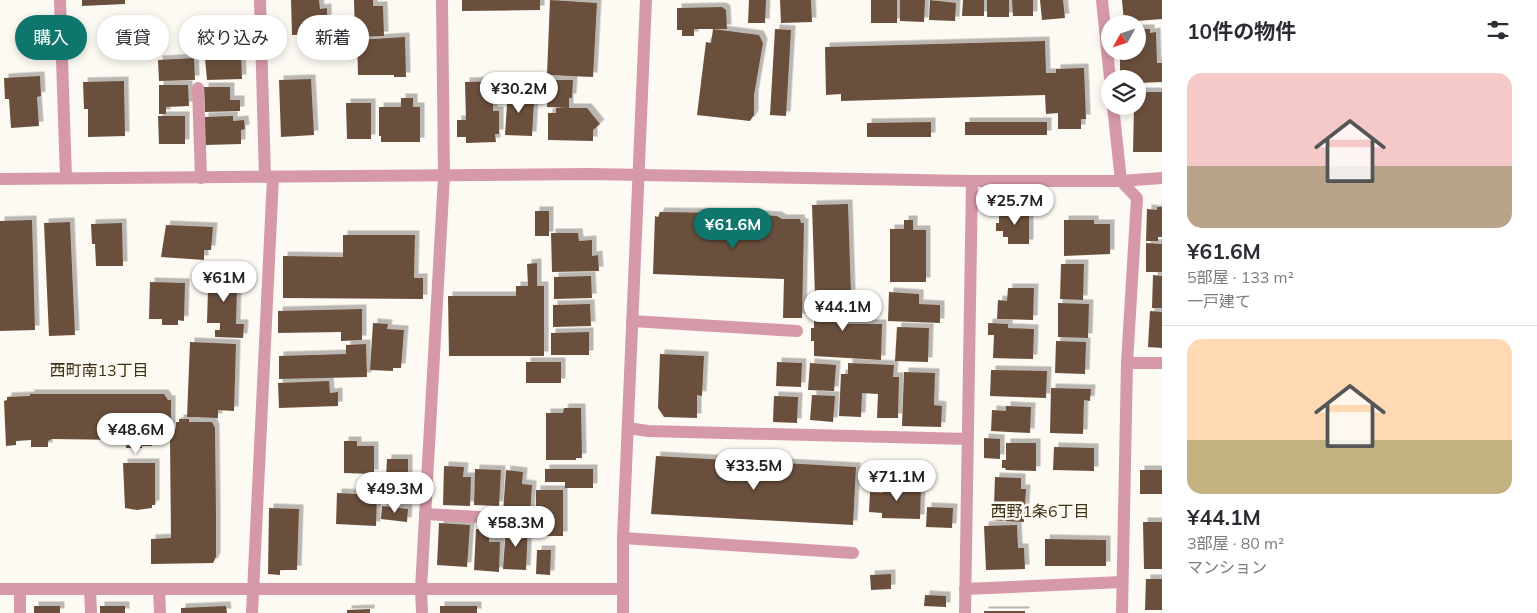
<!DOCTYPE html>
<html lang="ja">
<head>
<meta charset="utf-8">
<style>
	:root { --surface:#fff; --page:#f2f2f3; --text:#2b2b33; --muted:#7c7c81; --line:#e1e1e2; --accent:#0f766e }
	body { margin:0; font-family:Mulish,"Noto Sans JP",sans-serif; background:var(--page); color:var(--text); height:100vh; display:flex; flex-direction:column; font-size:19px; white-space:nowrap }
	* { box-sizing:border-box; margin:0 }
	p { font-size:16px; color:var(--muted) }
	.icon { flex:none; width:28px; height:28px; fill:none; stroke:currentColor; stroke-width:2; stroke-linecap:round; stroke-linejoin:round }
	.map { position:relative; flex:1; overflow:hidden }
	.panel { display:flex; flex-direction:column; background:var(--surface); width:375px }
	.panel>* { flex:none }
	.top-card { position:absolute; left:15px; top:15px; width:475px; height:45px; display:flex; gap:10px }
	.needle { width:32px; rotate:230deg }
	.controls { position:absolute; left:1101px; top:15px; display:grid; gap:10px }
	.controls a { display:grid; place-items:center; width:45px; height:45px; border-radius:50%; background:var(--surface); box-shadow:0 2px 8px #0003; font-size:25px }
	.price { position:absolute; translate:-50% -42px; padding:0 11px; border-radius:18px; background:#fff; color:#222; font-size:16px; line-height:32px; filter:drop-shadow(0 1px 2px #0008) }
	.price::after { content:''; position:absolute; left:50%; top:30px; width:15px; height:11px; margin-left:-8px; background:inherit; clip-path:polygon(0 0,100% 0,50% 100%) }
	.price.current { background:var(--accent); color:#fff }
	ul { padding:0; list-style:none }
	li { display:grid; align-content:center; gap:10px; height:265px; padding:0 25px }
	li+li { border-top:1px solid var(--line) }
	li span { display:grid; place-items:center; height:155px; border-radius:15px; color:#555 }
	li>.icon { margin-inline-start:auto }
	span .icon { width:90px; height:90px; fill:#fffc; stroke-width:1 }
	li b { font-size:21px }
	h2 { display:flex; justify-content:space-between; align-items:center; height:60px; padding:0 25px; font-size:21px }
	.pill { padding:0 18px; border-radius:22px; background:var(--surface); box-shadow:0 2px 8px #0003; font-size:18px; line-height:45px }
	.pill.current { background:var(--accent); color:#fff }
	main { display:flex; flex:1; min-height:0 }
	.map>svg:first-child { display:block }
	.building { fill:#6a503c; filter:url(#shadow) }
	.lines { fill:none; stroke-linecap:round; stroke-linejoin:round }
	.minor { stroke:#d699a9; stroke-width:12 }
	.labels { text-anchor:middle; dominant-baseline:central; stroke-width:5; stroke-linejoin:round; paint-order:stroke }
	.neighbourhood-label { font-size:16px; fill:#3e3114; stroke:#fdf9f3 }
</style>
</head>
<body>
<main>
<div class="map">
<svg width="1162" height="613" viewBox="0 0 1162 613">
	<defs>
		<filter id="shadow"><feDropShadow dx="4.5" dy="-4.5" stdDeviation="0" flood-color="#0004"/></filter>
	</defs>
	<rect width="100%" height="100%" fill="#fdf9f3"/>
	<g class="building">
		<path d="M82 0H125V4L82 6Z"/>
		<path d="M291 0H319L320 9 327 8V34L292 35Z"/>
		<path d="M354 0H373V6H383L384 36 355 37Z"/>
		<path d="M462 0H540V10L462 11Z"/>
		<path d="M550 0 597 3 593 77 547 75Z"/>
		<path d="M749 0H766L765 23H748Z"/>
		<path d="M780 0H811L812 22 781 23Z"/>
		<rect x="871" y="0" width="26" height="23"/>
		<path d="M900 0H925L924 22 900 21Z"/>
		<path d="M930 0 956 3 955 21 929 20Z"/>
		<path d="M963 0H984V16H962Z"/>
		<rect x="987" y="0" width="22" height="17"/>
		<path d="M1012 0H1033V16H1013Z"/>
		<path d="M1040 0H1063L1065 18 1042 20Z"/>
		<path d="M1122 0H1162V19L1124 22Z"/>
		<path d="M722 7 726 10 727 29H694V36H682V30H677V8Z"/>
		<path d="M713 29 759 35 763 43 754 95V115L750 121 697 115 706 42 711 43Z"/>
		<path d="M775 29 791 30 786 116 770 115Z"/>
		<path d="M1138 29H1150V33L1156 32 1157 63H1162V82L1138 83V79H1120V51H1138Z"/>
		<path d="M405 37 406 77H394V75H358L357 40Z"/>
		<path d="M1045 41 1046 73H1056V69L1084 68 1086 119H1081V129H1058V113L1046 114 1045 95 841 101V94L826 95 825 47Z"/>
		<path d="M241 56 242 79 207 80 205 58Z"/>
		<path d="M194 58 195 80 159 81 158 60Z"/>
		<path d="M40 76 41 96 37 97 39 126 11 128 9 99H5L4 78Z"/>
		<path d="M311 79 314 135 281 137 279 80Z"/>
		<path d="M548 80H573L572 98H569V108L547 107Z"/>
		<path d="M124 81 125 136 88 137V109H84L83 82Z"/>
		<path d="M499 81V103H493V111H499V134H495L496 142 466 143V137H457V120H466L465 82Z"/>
		<path d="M159 85H188L189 106 166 107V114H159Z"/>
		<path d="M204 87H230V100H240V111L205 112Z"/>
		<path d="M508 89 526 90 525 102H534L532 136 505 135Z"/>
		<path d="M1138 92H1162V152H1133L1134 106H1138Z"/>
		<path d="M401 98H413V107H420V142H381V136H379V107H401Z"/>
		<path d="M346 103H371V139H347Z"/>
		<path d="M556 108H587L600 124 593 130V141L548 140V113H556Z"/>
		<path d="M158 116H185V144H159Z"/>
		<path d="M233 116V121L244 120 245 129 241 130V144L205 145 204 117Z"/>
		<path d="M931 122V137H867V123Z"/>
		<rect x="965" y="122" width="82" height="13"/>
		<path d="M848 204 851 294 815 296 812 205Z"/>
		<path d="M1157 207H1162V237H1158V241H1146L1147 209 1157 210Z"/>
		<rect x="535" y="211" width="14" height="25"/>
		<path d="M999 211H1029V244H1008V237H1003V231H996V223H999Z"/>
		<path d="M660 212 731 213 777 216 782 219H800L801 223H804L802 318H783L784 279 653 274 655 216 658 217Z"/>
		<path d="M32 220 35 330 0 331V221Z"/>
		<path d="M904 220H913V230H926V282H890V229H904Z"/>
		<path d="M1064 220H1094V224H1110V254L1064 256Z"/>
		<path d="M70 222 75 335 49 336 44 223Z"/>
		<path d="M122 223 123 266H96L95 244H92L91 224Z"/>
		<path d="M166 225 213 227 211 250H204V260L161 257Z"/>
		<path d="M551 233H578L579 241 592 240V256L598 255 599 271 552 272Z"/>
		<path d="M343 235H415L414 278H423V299L283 298V256L343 257Z"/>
		<path d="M1146 243 1162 244V272H1146Z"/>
		<path d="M537 263V286H544V356H449L448 296H516V286H528L527 264Z"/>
		<path d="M1061 264H1084L1083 300 1060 299Z"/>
		<path d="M205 273 245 274 244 289H237L236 324H244L243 338 215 337V330H220V323H207L208 289H205Z"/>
		<path d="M1153 275 1162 276V308H1152Z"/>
		<path d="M591 276 592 298 554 299V277Z"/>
		<path d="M150 282 185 283 184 321 178 320V325H162V319H149Z"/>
		<path d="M1008 288H1034L1033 320 997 319 998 300 1007 301Z"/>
		<path d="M889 292 919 294V304L940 305V323L888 321Z"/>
		<path d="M811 298 855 299V315L838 314V324H882L881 360 814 356V341H811V328H814V310H811Z"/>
		<path d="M1058 303 1089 304 1088 338 1058 337Z"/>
		<path d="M590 304 591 326 553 327V305Z"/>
		<path d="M362 309V340L341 341V332L278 333V311Z"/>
		<path d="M1150 311 1162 312V348L1148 347Z"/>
		<path d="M373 323 388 324 387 329 404 330 401 368H393V371L370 370Z"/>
		<path d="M988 323 1008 324V328L1034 329 1033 359 993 358 994 335H988Z"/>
		<path d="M897 327 929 328 928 362 895 361Z"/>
		<path d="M589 332V355H551V333Z"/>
		<path d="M1056 341 1086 342 1085 374 1055 373Z"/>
		<path d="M190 342 236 344 234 411 218 410V418L187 417Z"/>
		<path d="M366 344 367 377 279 379V356L346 354V345Z"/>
		<path d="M660 354 704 356 702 396 697 395V418L664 417 658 408Z"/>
		<rect x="526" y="362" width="35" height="21"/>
		<path d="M777 362 802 363 801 387 776 386Z"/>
		<path d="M810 363 836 365 834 391 808 390Z"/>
		<path d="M848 363 894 365 893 377H899L898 418H877L878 394 862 393 861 417 839 416 841 374H848Z"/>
		<path d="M991 370 1047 371 1046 398 990 396Z"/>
		<path d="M904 372 935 373 934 405 942 406 941 427 902 426Z"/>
		<path d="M329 381 330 393 338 392V406L279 408 278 383Z"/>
		<path d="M1051 388 1091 389 1090 401 1084 400 1083 434 1050 433Z"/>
		<path d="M30 394H164L168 400H171V429L166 428V431L176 428V422H179V419H189V422H212L215 428 216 514V557L213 563 151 564V539L171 538 170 438H166L161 442H153L152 446H142V448H126L127 438H123V440L52 439 48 441V447H31V440L16 441V445L6 446 4 401 7 400V397L30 396Z"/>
		<path d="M812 395 835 396 833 422 810 420Z"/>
		<path d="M774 396 798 397 797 423 773 422Z"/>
		<path d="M1006 406 1031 407 1030 433 991 431 992 410 1006 411Z"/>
		<path d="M564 408H581L582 458H576V460H546V413H563Z"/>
		<path d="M984 438 1000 439V459L984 458Z"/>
		<path d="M344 441H357V446H374V474L344 473Z"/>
		<path d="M1006 443H1036V471L1006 470 1005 468H1002V460H1006Z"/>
		<path d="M1054 447 1094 448V471L1053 470Z"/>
		<path d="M656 456 856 467 853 525 651 514Z"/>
		<path d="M387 459H408V478H386Z"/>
		<path d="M123 463H155V505H152V508L137 510 125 508Z"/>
		<path d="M444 466 464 467 463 477H471L470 506 443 505Z"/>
		<path d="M475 469 501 470 499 506 474 505Z"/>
		<path d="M545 469H593V488H565V482H545Z"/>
		<path d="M506 470 523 472 522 484 532 485 530 515 503 513Z"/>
		<rect x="1140" y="470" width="22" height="24"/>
		<path d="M995 477 1021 478V489H1026L1024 522 990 520 991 505H994Z"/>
		<path d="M896 482H909V486L921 487 920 519 882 518V513L869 512 870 492 883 493V485H896Z"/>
		<path d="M385 483 401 484 400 495 384 494Z"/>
		<rect x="536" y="490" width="27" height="46"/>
		<path d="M337 493 377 495 376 526 336 524Z"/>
		<path d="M382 506 408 509 407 522 381 519Z"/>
		<path d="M927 507 953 508 952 528 926 527Z"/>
		<path d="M269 508 299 509 297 570H280V575L268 574Z"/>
		<path d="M1143 522H1162V569H1144Z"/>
		<path d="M439 523 470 525 467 567 437 565Z"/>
		<path d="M1017 525 1018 548H1024L1025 569 986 570 984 526Z"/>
		<path d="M506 526 528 527 526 570 503 569Z"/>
		<path d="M476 529H490L489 542H500L499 572 474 570Z"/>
		<path d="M1045 539 1106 540V566H1045Z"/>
		<path d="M537 550H551L550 575 536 574Z"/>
		<path d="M891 574V589L871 590 870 575Z"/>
		<path d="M1146 579H1162V610H1145Z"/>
		<path d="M925 595 946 596V607L924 606Z"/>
		<rect x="34" y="606" width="26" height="7"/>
		<rect x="100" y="606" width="25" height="7"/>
		<path d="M226 606 227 613H181V608Z"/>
		<rect x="440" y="606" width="37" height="7"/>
		<path d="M370 609V613H347V610Z"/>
		<rect x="984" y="611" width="41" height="2"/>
	</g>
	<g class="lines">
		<g class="minor">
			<path d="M60 0 66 178"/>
			<path d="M260 0 265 177"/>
			<path d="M1102 0 1110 79"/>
			<path d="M198 88 201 178"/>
			<path d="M1113 106 1121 181 1137 198 1127 363 1122 613"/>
			<path d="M0 179 590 174 972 181H1121L1162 178"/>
			<path d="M632 321 797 331"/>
			<path d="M1127 363H1162"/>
			<path d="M628 428 648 431 968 439"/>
			<path d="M425 514 497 518"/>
			<path d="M623 538 853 553"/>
			<path d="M0 589H622"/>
			<path d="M90 589 91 613"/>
			<path d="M159 589 160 613"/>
			<path d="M965 589 1122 582"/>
			<path d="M20 613V589"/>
			<path d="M252 613 273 177"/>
			<path d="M422 613 421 589 444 176 442 0"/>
			<path d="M623 613V538L646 0"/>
			<path d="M965 613 972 181"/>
		</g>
	</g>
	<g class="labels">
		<g class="neighbourhood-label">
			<text x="99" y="370">西町南13丁目</text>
			<text x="1040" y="511">西野1条6丁目</text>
		</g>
	</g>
</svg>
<div class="controls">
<a><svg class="needle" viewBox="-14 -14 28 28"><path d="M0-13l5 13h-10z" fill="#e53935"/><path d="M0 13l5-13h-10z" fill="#7c7c81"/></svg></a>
<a><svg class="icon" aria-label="layers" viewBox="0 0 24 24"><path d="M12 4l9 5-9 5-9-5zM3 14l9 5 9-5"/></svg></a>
</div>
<b class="price" style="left:519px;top:114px">¥30.2M</b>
<b class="price" style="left:1015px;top:226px">¥25.7M</b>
<b class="price current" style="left:733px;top:250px">¥61.6M</b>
<b class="price" style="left:224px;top:303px">¥61M</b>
<b class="price" style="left:843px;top:332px">¥44.1M</b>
<b class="price" style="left:136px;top:455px">¥48.6M</b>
<b class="price" style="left:754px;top:491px">¥33.5M</b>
<b class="price" style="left:897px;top:502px">¥71.1M</b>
<b class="price" style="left:395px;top:514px">¥49.3M</b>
<b class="price" style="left:516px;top:548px">¥58.3M</b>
<div class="top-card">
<a class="pill current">購入</a>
<a class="pill">賃貸</a>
<a class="pill">絞り込み</a>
<a class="pill">新着</a>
</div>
</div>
<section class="panel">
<h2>10件の物件<svg class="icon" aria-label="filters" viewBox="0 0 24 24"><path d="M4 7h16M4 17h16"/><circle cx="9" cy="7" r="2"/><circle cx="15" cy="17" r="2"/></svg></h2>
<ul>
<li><span style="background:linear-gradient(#f6c9c9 60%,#b9a48a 0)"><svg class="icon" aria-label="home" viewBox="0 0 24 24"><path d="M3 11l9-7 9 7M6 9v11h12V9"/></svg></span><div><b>¥61.6M</b><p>5部屋 · 133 m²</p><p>一戸建て</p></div></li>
<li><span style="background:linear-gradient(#ffd9b3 65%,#c2b280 0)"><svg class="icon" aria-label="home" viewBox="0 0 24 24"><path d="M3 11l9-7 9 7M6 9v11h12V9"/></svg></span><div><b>¥44.1M</b><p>3部屋 · 80 m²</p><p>マンション</p></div></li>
</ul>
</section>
</main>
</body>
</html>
